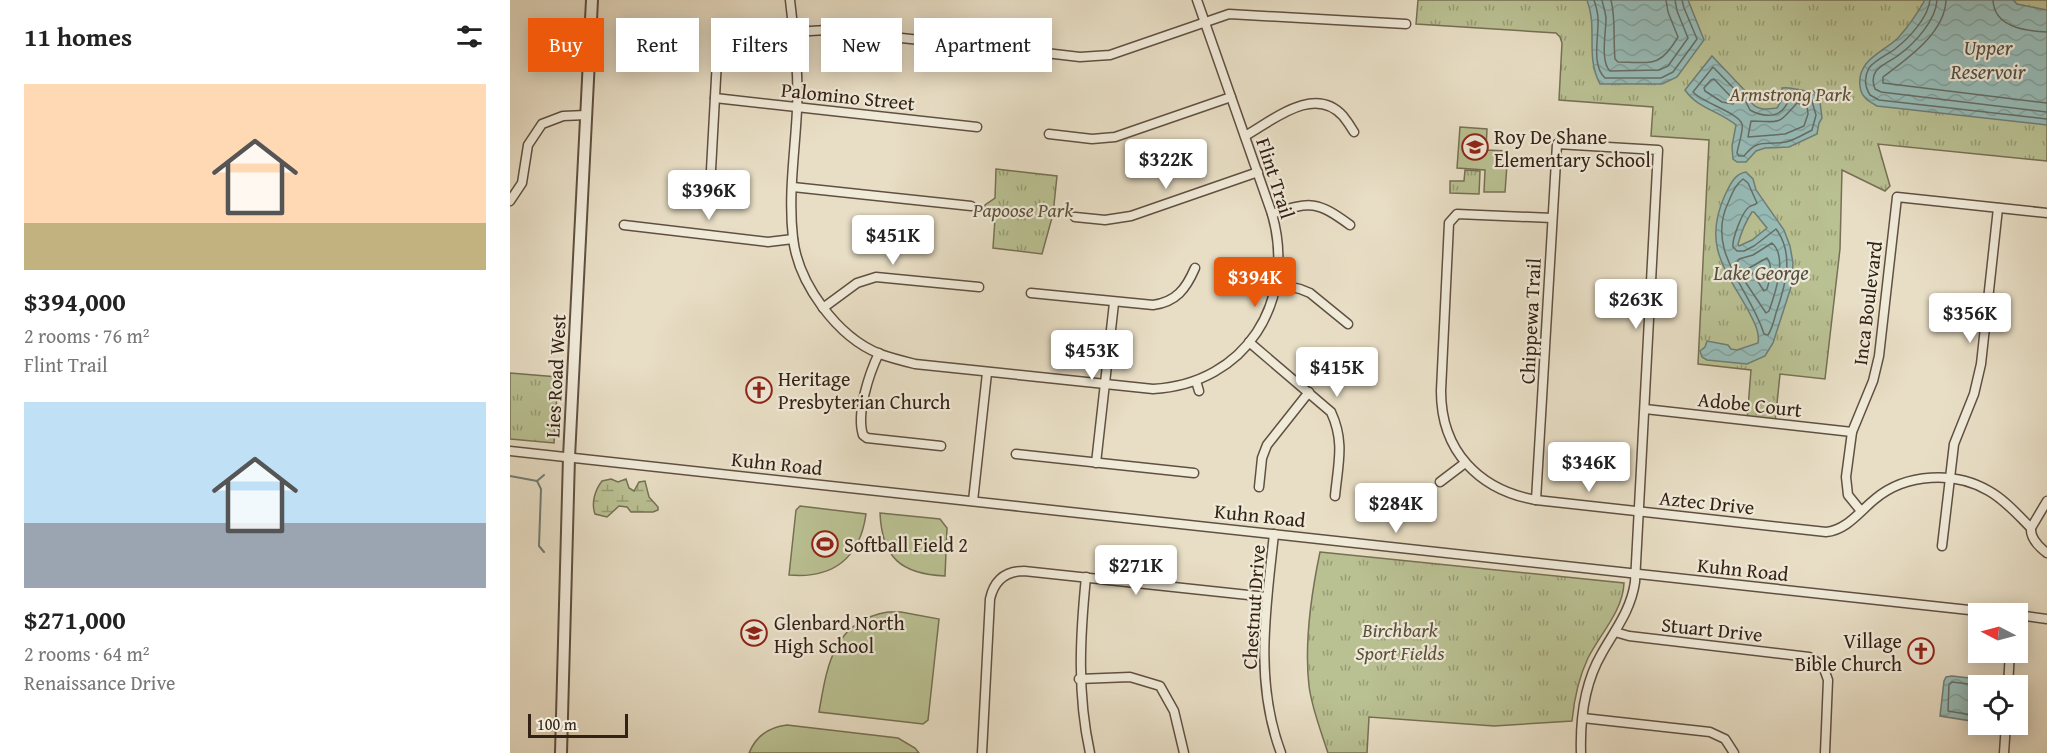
<!DOCTYPE html>
<html lang="en">
<head>
<meta charset="utf-8">
<style>
	:root { --surface:#fff; --page:#f6f6f6; --text:#222; --muted:#767676; --accent:#ea580c }
	body { margin:0; font-family:"Gentium Book Plus",serif; background:var(--page); color:var(--text); height:100vh; display:flex; flex-direction:column; font-size:22px; white-space:nowrap }
	* { box-sizing:border-box; margin:0 }
	p { font-size:20px; color:var(--muted) }
	.icon { flex:none; width:33px; height:33px; fill:none; stroke:currentColor; stroke-width:2; stroke-linecap:round; stroke-linejoin:round }
	.map { position:relative; flex:1; overflow:hidden }
	.details { display:flex; flex-direction:column; background:var(--surface); width:510px }
	.details>* { flex:none }
	.banner { position:absolute; left:18px; top:18px; width:570px; height:54px; display:flex; gap:12px }
	.needle { width:39px; rotate:276deg }
	.tools { position:absolute; left:1458px; top:603px; display:grid; gap:12px }
	.tools a { display:grid; place-items:center; width:60px; height:60px; border-radius:0px; background:var(--surface); box-shadow:0 3px 15px #0003; font-size:30px }
	.scale { position:absolute; left:18px; bottom:15px; width:100px; box-sizing:border-box; padding-left:6px; border:3px solid #332115; border-top:0; font-size:16px; line-height:21px; white-space:nowrap; color:#332115; -webkit-text-stroke:4px #f0ead9; paint-order:stroke }
	.price { position:absolute; translate:-50% -51px; padding:0 14px; border-radius:6px; background:#fff; color:#222; font-size:20px; line-height:39px; filter:drop-shadow(0 2px 3px #0008) }
	.price::after { content:''; position:absolute; left:50%; top:36px; width:18px; height:14px; margin-left:-9px; background:inherit; clip-path:polygon(0 0,100% 0,50% 100%) }
	.price.selected { background:var(--accent); color:#fff }
	ul { padding:0; list-style:none }
	li { display:grid; align-content:center; gap:12px; height:318px; padding:0 24px }
	li span { display:grid; place-items:center; height:186px; border-radius:0px; color:#555 }
	li>.icon { margin-inline-start:auto }
	span .icon { width:108px; height:108px; fill:#fffc; stroke-width:1 }
	li b { font-size:26px }
	h2 { display:flex; justify-content:space-between; align-items:center; height:72px; padding:0 24px; font-size:26px }
	.chip { padding:0 21px; border-radius:0px; background:var(--surface); box-shadow:0 3px 15px #0003; font-size:21px; line-height:54px }
	.chip.selected { background:var(--accent); color:#fff }
	main { display:flex; flex:1; min-height:0 }
	.map>svg:first-child { display:block }
	.grass { fill:#b9c092; stroke:#767054; stroke-width:1.5 }
	.wetland { fill:url(#wetland-marsh); stroke:#767054; stroke-width:1.5 }
	.park { fill:url(#park-tufts); stroke:#767054; stroke-width:1.5 }
	.water { fill:url(#water-waves); stroke:#6f7e77; stroke-width:1.5; fill-rule:evenodd }
	.lines { fill:none; stroke-linecap:round; stroke-linejoin:round }
	.shore { stroke:#656e66; stroke-width:1.5 }
	.stream { stroke:#6f7e77; stroke-width:2 }
	.minor-casing { stroke:#605041; stroke-width:11 }
	.tertiary-casing { stroke:#605041; stroke-width:14 }
	.minor { stroke:#f0ead9; stroke-width:8 }
	.tertiary { stroke:#f0ead9; stroke-width:10 }
	.labels { text-anchor:middle; dominant-baseline:central; stroke-width:4.5; stroke-linejoin:round; paint-order:stroke }
	.park-label { font-size:20px; font-style:italic; fill:#5b513a; stroke:#f0ead9 }
	.street-label { font-size:20px; fill:#332115; stroke:#f0ead9 }
	.poi-label { font-size:20px; fill:#332115; stroke:#f0ead9; text-anchor:start }
	.water-label { font-size:21px; font-style:italic; fill:#515046; stroke:#f0ead9 }
</style>
</head>
<body>
<main>
<section class="details">
<h2>11 homes<svg class="icon" aria-label="filters" viewBox="0 0 24 24"><path d="M4 7h16M4 17h16"/><circle cx="9" cy="7" r="2"/><circle cx="15" cy="17" r="2"/></svg></h2>
<ul>
<li><span style="background:linear-gradient(#ffd9b3 75%,#c2b280 0)"><svg class="icon" aria-label="home" viewBox="0 0 24 24"><path d="M3 11l9-7 9 7M6 9v11h12V9"/></svg></span><div><b>$394,000</b><p>2 rooms · 76 m²</p><p>Flint Trail</p></div></li>
<li><span style="background:linear-gradient(#bfe0f5 65%,#9aa5b1 0)"><svg class="icon" aria-label="home" viewBox="0 0 24 24"><path d="M3 11l9-7 9 7M6 9v11h12V9"/></svg></span><div><b>$271,000</b><p>2 rooms · 64 m²</p><p>Renaissance Drive</p></div></li>
</ul>
</section>
<div class="map">
<svg width="1537" height="753" viewBox="0 0 1537 753">
	<defs>
		<pattern id="wetland-marsh" width="20" height="14" patternUnits="userSpaceOnUse" patternTransform="scale(1.5)"><rect width="20" height="14" fill="#b9c092"/><path d="M1 5h8M5 5V1M11 12h8M15 12V8" fill="none" stroke="#979c76"/></pattern>
		<pattern id="park-tufts" width="24" height="20" patternUnits="userSpaceOnUse" patternTransform="scale(1.5)"><rect width="24" height="20" fill="#b9c092"/><path d="M3 7l-1-3M5 7V3M7 7l1-3M15 17l-1-3M17 17v-4M19 17l1-3" fill="none" stroke="#979c76"/></pattern>
		<pattern id="water-waves" width="16" height="10" patternUnits="userSpaceOnUse" patternTransform="scale(1.5)"><rect width="16" height="10" fill="#97bcb8"/><path d="M0 5q4-4 8 0t8 0" fill="none" stroke="#83a19d"/></pattern>
	</defs>
	<rect width="100%" height="100%" fill="#e8dec5"/>
	<filter id="stains"><feTurbulence type="fractalNoise" baseFrequency=".00333" numOctaves="4"/><feColorMatrix values="0 0 0 0 .2 0 0 0 0 .09 0 0 0 0 .02 0 0 0 .5 -.17"/></filter>
	<radialGradient id="worn" r=".72"><stop offset=".6" stop-color="#630" stop-opacity="0"/><stop offset="1" stop-color="#630" stop-opacity=".3"/></radialGradient>
	<g class="grass">
		<path d="M950 127 977 129 976 150 998 151 995 192H974L975 170 947 168Z"/>
		<path d="M290 506 356 514C350 558 323 579 279 575L286 510Z"/>
		<path d="M370 513 430 519 437 528 435 576C391 574 372 558 370 513Z"/>
		<path d="M378 612H391L429 619 418 720 413 724 309 712C317 666 323 621 378 612Z"/>
		<path d="M277 725 388 738 405 748 409 753H239C246 736 259 727 277 725Z"/>
	</g>
	<path class="wetland" d="M101 479 108 482 116 479 119 488 124 491 129 482 135 481 139 497 148 507V510L143 512H121L117 507 109 506 97 517 85 514C81 503 85 490 92 481Z"/>
	<g class="park">
		<path d="M908 0H1537V161L1368 144 1380 186 1375 191 1332 170 1330 249 1315 379 1270 374 1265 423 1237 420 1241 370 1188 364 1199 140 1141 136 1143 107 1049 100 1052 43 1050 37 1046 33 906 24Z"/>
		<path d="M486 169 547 176 543 214 532 254 483 248 485 219 474 213 475 205 485 198Z"/>
		<path d="M955 170 970 171 969 194 940 193V181H954Z"/>
		<path d="M0 373 48 377 44 443 0 439Z"/>
		<path d="M810 552 1114 583C1113 611 1090 634 1078 658 1069 677 1064 700 1062 721L984 726 859 717 857 753H818C811 731 802 709 799 686 794 642 801 595 810 552Z"/>
	</g>
	<g class="water">
		<path d="M1077 0H1178L1194 40 1167 77 1152 84H1090C1075 56 1088 28 1077 0Z"/>
		<path d="M1415 0H1503L1507 4 1537 10V125L1367 106C1358 101 1351 97 1350 86 1347 60 1372 53 1388 38 1399 26 1407 14 1415 0Z"/>
		<path d="M1202 56 1242 98V103C1248 111 1258 109 1267 108L1273 98 1272 88C1283 86 1293 93 1304 91L1310 102 1312 118 1309 123 1307 134 1279 147 1255 148 1246 151 1236 162H1227L1223 159 1222 146 1226 125C1210 111 1188 109 1175 90Z"/>
		<path d="M1236 172 1243 179 1246 190 1274 230 1280 246 1283 263 1281 287 1263 343 1255 356 1237 364 1197 360 1192 357 1190 351 1195 347 1197 341 1218 345 1221 349 1227 350 1248 343C1250 332 1244 322 1239 312 1216 270 1192 246 1215 195 1220 185 1224 174 1236 172ZM1242 212H1244L1257 228 1242 240 1229 246 1228 244C1231 233 1236 221 1242 212Z"/>
		<path d="M1442 676 1485 681 1486 685 1468 686V722L1430 716 1434 681 1436 677Z"/>
	</g>
	<g class="lines">
		<g class="shore">
			<path d="M1084 0C1086 6 1088 12 1088 19 1089 36 1081 65 1095 78H1151L1163 72 1187 39 1174 8 1172 0"/>
			<path d="M1092 0C1093 6 1096 13 1096 19 1096 32 1090 62 1100 71L1149 70 1158 66 1178 38 1167 11 1165 0"/>
			<path d="M1101 0C1106 20 1103 39 1105 59L1108 62C1141 62 1149 69 1168 37L1158 12 1156 0"/>
			<path d="M1420 0C1418 18 1399 38 1385 49 1377 55 1365 60 1359 68 1354 77 1355 87 1360 95L1369 100 1537 119"/>
			<path d="M1427 0C1426 20 1405 43 1390 54 1383 60 1372 64 1366 71 1362 77 1363 84 1365 89L1371 92 1537 112"/>
			<path d="M1436 0C1435 33 1397 59 1373 77V83L1537 103"/>
			<path d="M1483 0C1484 27 1515 31 1537 32"/>
			<path d="M1203 67 1235 100 1240 110C1250 116 1267 119 1275 107 1278 103 1279 98 1281 94L1301 98 1306 115 1302 130C1294 134 1285 140 1276 142 1256 146 1249 137 1234 156H1229L1227 153C1228 146 1234 129 1232 124 1229 113 1193 103 1183 92Z"/>
			<path d="M1204 79 1224 100 1223 104 1212 102 1195 91 1194 88 1201 80Z"/>
			<path d="M1287 103 1297 106 1298 114 1294 126 1275 134 1238 137 1241 121C1271 121 1266 127 1287 103Z"/>
			<path d="M1233 179 1238 183 1247 203C1245 205 1242 205 1239 207 1232 212 1222 239 1223 247L1227 251H1234L1244 246 1266 229C1285 254 1275 287 1266 313 1264 321 1262 329 1258 335L1254 334C1241 290 1195 252 1218 203 1222 194 1225 185 1233 179Z"/>
			<path d="M1262 243C1278 257 1265 294 1259 311L1256 313 1236 283 1227 262 1229 259 1243 255Z"/>
			<path d="M1257 258C1263 265 1260 280 1257 289L1254 291 1239 268Z"/>
			<path d="M1468 716 1438 711 1439 685 1442 682 1475 686"/>
		</g>
		<g class="stream">
			<path d="M0 476 27 481"/>
			<path d="M27 481 31 489 29 546 34 552"/>
			<path d="M27 481 34 475"/>
		</g>
		<g class="minor-casing">
			<g id="minor">
				<path d="M280 0C284 36 289 73 287 110 285 152 278 195 283 238 288 283 327 337 370 354 381 358 393 361 405 364L643 389C736 384 787 301 762 214L687 0"/>
				<path d="M283 32 317 30 466 46"/>
				<path d="M527 52 570 57 600 55 719 14 896 24"/>
				<path d="M205 98 467 127"/>
				<path d="M539 134 582 139 605 137 721 97"/>
				<path d="M735 136C762 121 804 84 833 116 837 121 841 127 844 132"/>
				<path d="M201 170 208 42"/>
				<path d="M283 187 461 206"/>
				<path d="M0 201 12 183 18 145 32 124 53 116 76 115"/>
				<path d="M762 214C801 201 807 201 840 225"/>
				<path d="M565 217 595 220 621 216 748 172"/>
				<path d="M1042 218 947 214 939 223 931 391C931 451 969 490 1026 500L1316 532C1337 530 1350 511 1365 499 1396 473 1445 471 1479 491 1495 500 1508 515 1521 528 1520 538 1529 547 1537 553"/>
				<path d="M114 225 258 242 283 239"/>
				<path d="M768 284 790 289 800 293 838 324"/>
				<path d="M521 293 643 305C666 302 676 289 685 268"/>
				<path d="M313 308 347 283 366 277 469 287"/>
				<path d="M739 342 821 412C835 442 828 464 825 496"/>
				<path d="M369 353C359 374 346 413 353 435L357 438 431 446"/>
				<path d="M686 381 689 391"/>
				<path d="M1135 409 1342 432"/>
				<path d="M0 451 1496 614"/>
				<path d="M506 454 684 473"/>
				<path d="M586 463 604 303"/>
				<path d="M930 482 955 463"/>
				<path d="M749 487 752 458 757 445 799 392"/>
				<path d="M1026 500 1047 144 1148 150 1125 582C1121 610 1105 630 1092 653 1075 682 1070 720 1071 753"/>
				<path d="M463 501 477 373"/>
				<path d="M1351 511 1338 495 1336 477 1342 432 1363 381 1369 356 1387 197 1537 213"/>
				<path d="M1521 528 1537 501"/>
				<path d="M764 534C756 608 744 681 771 753"/>
				<path d="M1432 546 1444 444 1464 394 1471 364 1488 208"/>
				<path d="M576 577C570 637 567 694 580 753"/>
				<path d="M1508 615 1537 619"/>
				<path d="M1105 632 1119 636 1299 657 1313 666 1318 680 1315 753"/>
				<path d="M569 679 620 677 650 686 664 711 674 753"/>
				<path d="M1498 686 1500 652"/>
				<path d="M1073 718 1200 732 1215 739 1224 753"/>
				<path d="M472 753 480 599C484 581 495 571 514 571L757 597"/>
				<path d="M1494 753 1496 724"/>
			</g>
		</g>
		<g class="tertiary-casing">
			<path id="tertiary" d="M51 753 59 457 82 0"/>
		</g>
		<use href="#minor" class="minor"/>
		<use href="#tertiary" class="tertiary"/>
	</g>
	<defs>
		<g id="school-ring" transform="scale(1.35)"><circle r="9.5" fill="#f0ead9" stroke="#8f2418" stroke-width="1.5"/><path d="M0-5L7-2L0 1L-7-2ZM-4 1L0 2.5L4 1V4Q0 6-4 4Z" fill="#8f2418"/></g>
		<g id="church-ring" transform="scale(1.35)"><circle r="9.5" fill="#f0ead9" stroke="#8f2418" stroke-width="1.5"/><path d="M-1.2-6h2.4v3.5h3.3v2.4h-3.3V6h-2.4V-.1h-3.3v-2.4h3.3Z" fill="#8f2418"/></g>
		<g id="stadium-ring" transform="scale(1.35)"><circle r="9.5" fill="#f0ead9" stroke="#8f2418" stroke-width="1.5"/><path d="M0-5a6.5 5 0 1 0 0 10a6.5 5 0 1 0 0-10ZM-3.5-1.8h7v3.6h-7Z" fill="#8f2418"/></g>
	</defs>
	<g fill-rule="evenodd">
		<use href="#school-ring" x="965" y="147"/>
		<use href="#church-ring" x="249" y="390"/>
		<use href="#stadium-ring" x="315" y="544"/>
		<use href="#school-ring" x="244" y="633"/>
		<use href="#church-ring" x="1411" y="651"/>
	</g>
	<g class="labels">
		<g class="park-label">
			<text x="1280" y="93">Armstrong Park</text>
			<text x="513" y="209">Papoose Park</text>
			<text x="890" y="629">Birchbark<tspan x="890" dy="23">Sport Fields</tspan></text>
		</g>
		<g class="street-label">
			<text transform="translate(338 96) rotate(6)">Palomino Street</text>
			<text transform="translate(766 178) rotate(72)">Flint Trail</text>
			<text transform="translate(1357 303) rotate(-83)">Inca Boulevard</text>
			<text transform="translate(1020 321) rotate(-87)">Chippewa Trail</text>
			<text transform="translate(45 376) rotate(-87)">Lies Road West</text>
			<text transform="translate(1240 404) rotate(6)">Adobe Court</text>
			<text transform="translate(267 463) rotate(6)">Kuhn Road</text>
			<text transform="translate(1197 502) rotate(6)">Aztec Drive</text>
			<text transform="translate(750 515) rotate(6)">Kuhn Road</text>
			<text transform="translate(1233 569) rotate(6)">Kuhn Road</text>
			<text transform="translate(743 607) rotate(-86)">Chestnut Drive</text>
			<text transform="translate(1202 629) rotate(6)">Stuart Drive</text>
		</g>
		<g class="poi-label">
			<text x="984" y="136">Roy De Shane<tspan x="984" dy="23">Elementary School</tspan></text>
			<text x="268" y="378">Heritage<tspan x="268" dy="23">Presbyterian Church</tspan></text>
			<text x="334" y="544">Softball Field 2</text>
			<text x="264" y="622">Glenbard North<tspan x="264" dy="23">High School</tspan></text>
			<text x="1392" y="640" text-anchor="end">Village<tspan x="1392" dy="23">Bible Church</tspan></text>
		</g>
		<g class="water-label">
			<text x="1478" y="47">Upper<tspan x="1478" dy="24">Reservoir</tspan></text>
			<text x="1251" y="272">Lake George</text>
		</g>
	</g>
	<rect width="100%" height="100%" filter="url(#stains)"/>
	<rect width="100%" height="100%" fill="url(#worn)"/>
</svg>
<div class="tools">
<a><svg class="needle" viewBox="-14 -14 28 28"><path d="M0-13l5 13h-10z" fill="#e53935"/><path d="M0 13l5-13h-10z" fill="#767676"/></svg></a>
<a><svg class="icon" aria-label="locate" viewBox="0 0 24 24"><circle cx="12" cy="12" r="6"/><path d="M12 2v4M12 18v4M2 12h4M18 12h4"/></svg></a>
</div>
<div class="scale">100 m</div>
<b class="price" style="left:656px;top:190px">$322K</b>
<b class="price" style="left:199px;top:221px">$396K</b>
<b class="price" style="left:383px;top:266px">$451K</b>
<b class="price selected" style="left:745px;top:308px">$394K</b>
<b class="price" style="left:1126px;top:330px">$263K</b>
<b class="price" style="left:1460px;top:344px">$356K</b>
<b class="price" style="left:582px;top:381px">$453K</b>
<b class="price" style="left:827px;top:398px">$415K</b>
<b class="price" style="left:1079px;top:493px">$346K</b>
<b class="price" style="left:886px;top:534px">$284K</b>
<b class="price" style="left:626px;top:596px">$271K</b>
<div class="banner">
<a class="chip selected">Buy</a>
<a class="chip">Rent</a>
<a class="chip">Filters</a>
<a class="chip">New</a>
<a class="chip">Apartment</a>
</div>
</div>
</main>
</body>
</html>
